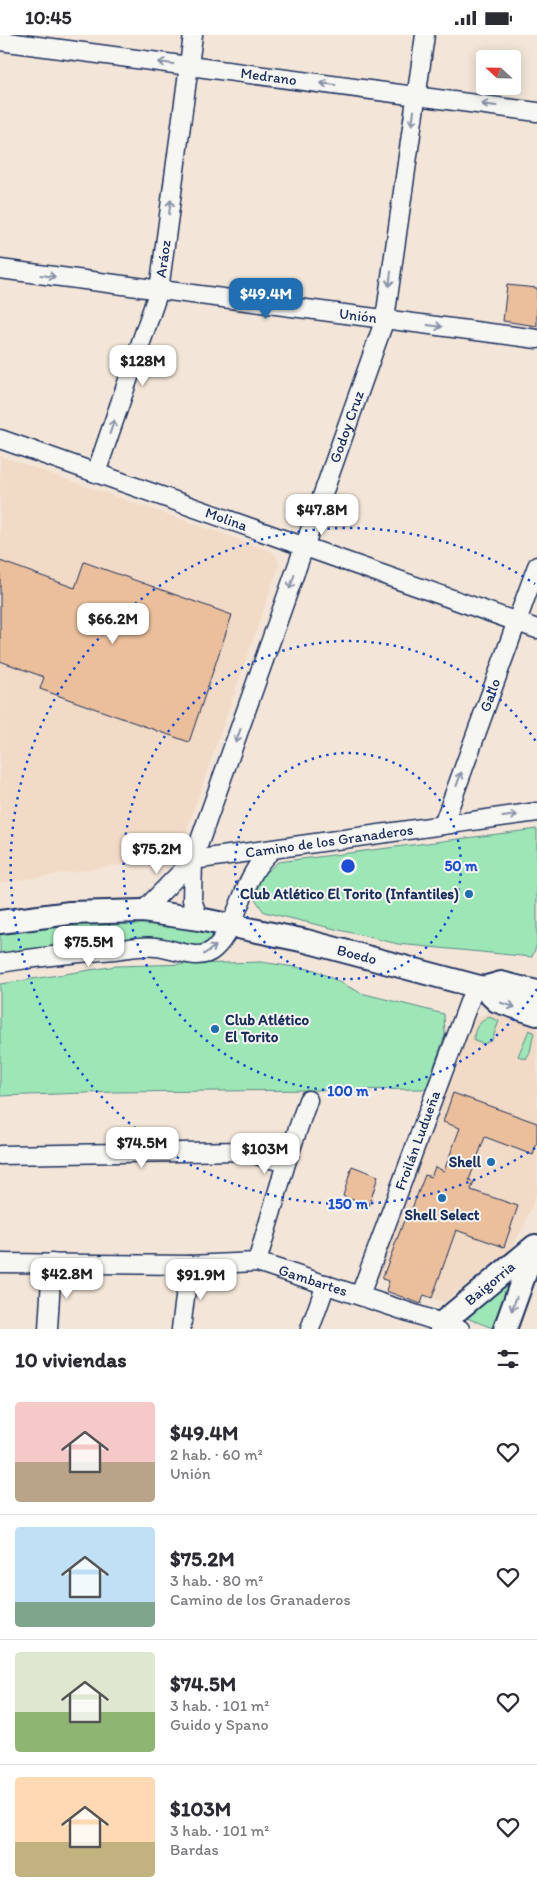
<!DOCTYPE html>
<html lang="es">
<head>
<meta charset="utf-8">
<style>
	:root { --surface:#fff; --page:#f2f2f3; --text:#2b2b33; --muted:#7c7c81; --line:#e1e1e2; --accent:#1f6fb2 }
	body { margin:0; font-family:Itim,sans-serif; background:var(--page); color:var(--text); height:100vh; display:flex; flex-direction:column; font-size:19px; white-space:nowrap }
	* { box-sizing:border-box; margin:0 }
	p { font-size:16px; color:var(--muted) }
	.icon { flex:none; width:28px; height:28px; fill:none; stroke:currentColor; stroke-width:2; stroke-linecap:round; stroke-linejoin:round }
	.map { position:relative; height:1294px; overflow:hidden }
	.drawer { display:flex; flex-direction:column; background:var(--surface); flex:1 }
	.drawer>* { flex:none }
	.needle { width:32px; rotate:292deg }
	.controls { position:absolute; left:476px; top:15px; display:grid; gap:10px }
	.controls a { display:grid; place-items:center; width:45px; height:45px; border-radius:5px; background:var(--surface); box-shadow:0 2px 12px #0003; font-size:25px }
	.price { position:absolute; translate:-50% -42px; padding:0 11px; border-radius:10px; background:#fff; color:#222; font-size:16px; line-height:32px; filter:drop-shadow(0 1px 2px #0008) }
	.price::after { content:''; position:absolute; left:50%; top:30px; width:15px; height:11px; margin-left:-8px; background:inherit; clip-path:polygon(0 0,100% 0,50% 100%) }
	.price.selected { background:var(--accent); color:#fff }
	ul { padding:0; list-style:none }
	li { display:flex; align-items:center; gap:15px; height:125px; padding:0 15px }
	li+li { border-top:1px solid var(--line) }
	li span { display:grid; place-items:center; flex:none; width:140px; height:100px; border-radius:5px; color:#555 }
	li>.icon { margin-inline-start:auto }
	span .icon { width:60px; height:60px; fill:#fffc; stroke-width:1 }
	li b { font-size:21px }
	h2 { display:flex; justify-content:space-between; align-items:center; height:60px; padding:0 15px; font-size:21px }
	.status { display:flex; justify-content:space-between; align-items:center; height:35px; padding:0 25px; background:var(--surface); direction:ltr }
	.status svg { height:14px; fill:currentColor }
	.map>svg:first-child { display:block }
	.built { fill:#f1dac6 }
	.green { fill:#9de6b5; stroke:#5c8a8a }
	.building { fill:#ebbf9b; stroke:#1b2f5e }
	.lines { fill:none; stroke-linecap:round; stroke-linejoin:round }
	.minor-casing { stroke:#1b2f5e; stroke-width:21 }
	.major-casing { stroke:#1b2f5e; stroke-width:26 }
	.minor { stroke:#f6f6f2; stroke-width:18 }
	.major { stroke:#f6f6f2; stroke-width:22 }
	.oneway { stroke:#8892a8 }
	.ring { fill:none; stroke:#1d4ed8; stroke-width:2.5; stroke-dasharray:2.5 5 }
	.poi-dot { fill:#1f6fb2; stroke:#f6f6f2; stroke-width:2 }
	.labels { text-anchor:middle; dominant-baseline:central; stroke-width:4; stroke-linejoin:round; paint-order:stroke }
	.street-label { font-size:15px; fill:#1b2f5e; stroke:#f6f6f2 }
	.poi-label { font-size:15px; font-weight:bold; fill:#1b2f5e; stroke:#f6f6f2; text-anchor:end }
	.centre { fill:#1d4ed8; stroke:#f6f6f2; stroke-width:2.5 }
	.ring-label { font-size:15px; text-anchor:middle; font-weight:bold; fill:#1d4ed8; stroke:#f6f6f2; stroke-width:4; stroke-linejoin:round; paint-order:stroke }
</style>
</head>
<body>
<div class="status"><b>10:45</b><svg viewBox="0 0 49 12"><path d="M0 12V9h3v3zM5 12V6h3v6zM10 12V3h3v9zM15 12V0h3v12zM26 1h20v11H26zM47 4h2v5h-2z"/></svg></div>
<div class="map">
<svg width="537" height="1294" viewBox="0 0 537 1294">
	<rect width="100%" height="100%" fill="#f3e6d8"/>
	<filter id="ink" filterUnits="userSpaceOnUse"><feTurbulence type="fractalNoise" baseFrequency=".02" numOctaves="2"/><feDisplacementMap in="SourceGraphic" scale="10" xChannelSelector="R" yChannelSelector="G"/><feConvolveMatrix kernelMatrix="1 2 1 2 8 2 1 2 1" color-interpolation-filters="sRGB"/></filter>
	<g filter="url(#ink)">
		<g class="built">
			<path d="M0 421 271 516 276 521 279 530 181 811 170 822 0 848Z"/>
			<path d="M488 978 537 992V1157L524 1191 512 1213 444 1267 375 1241 468 993 478 982Z"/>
		</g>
		<g class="green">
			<path d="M537 794V909L532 922 398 909 264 877 255 864 260 842 278 827Z"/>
			<path d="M70 878 230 890 214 914 0 928V887Z"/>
			<path d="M261 927 315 935 361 958 444 979 445 1000 426 1054 114 1057 0 1061V949L116 931Z"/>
			<path d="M489 982 499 986 492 1005 484 1009 474 1006C474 993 477 989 489 982Z"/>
			<path d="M529 995 534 997 530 1017 526 1024 518 1021Z"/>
			<path d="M523 1233 495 1294 464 1282Z"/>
		</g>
		<g class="building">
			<path d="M507 250 537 253V291L503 286Z"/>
			<path d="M0 526 75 553 84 527 232 580 189 707 40 654 44 642 0 626Z"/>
			<path d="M453 1058 537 1088V1108L533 1120 485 1102 469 1145 474 1147 471 1155 518 1171 504 1212 456 1195 432 1263 424 1260 421 1269 386 1256 389 1246 382 1244 408 1175 411 1176 425 1140 431 1142 435 1132 444 1136 460 1093 443 1087Z"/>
			<path d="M352 1131 378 1141 369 1171 343 1161Z"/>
		</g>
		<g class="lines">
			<g class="minor-casing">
				<g id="minor">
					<path id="s1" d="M0 6 537 77"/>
					<path id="s2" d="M0 234 537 304"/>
					<path id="s3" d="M0 404 537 594"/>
					<path id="s4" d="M96 438 159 255 193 0"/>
					<path id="s5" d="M443 790 537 531"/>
					<path id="s6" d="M143 876 193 825 537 777"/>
					<path id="s7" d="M199 884 192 865 193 825 385 284 425 0"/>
					<path d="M0 928C38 922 76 918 114 915 127 914 142 910 156 912 173 913 199 928 214 914 240 890 241 841 271 816"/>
					<path d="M0 1120 242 1116 286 1128"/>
					<path d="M257 1227 286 1128 308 1065"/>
					<path id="s8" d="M0 1228 189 1230 257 1227 460 1294"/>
					<path id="s9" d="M360 1260 475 951"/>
					<path d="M48 1294 52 1228"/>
					<path d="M181 1294 189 1230"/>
					<path d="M310 1294 326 1249"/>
				</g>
			</g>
			<g class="major-casing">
				<g id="major">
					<path id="s10" d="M0 887 70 878 143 876 199 884 306 906 483 953 497 966 537 979"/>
					<path d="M483 953 501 948 537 957"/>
					<path id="s11" d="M441 1294 443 1287 535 1211"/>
					<path d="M505 1294 534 1213"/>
				</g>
			</g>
			<use href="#minor" class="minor"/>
			<use href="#major" class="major"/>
		</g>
		<defs><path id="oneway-shaft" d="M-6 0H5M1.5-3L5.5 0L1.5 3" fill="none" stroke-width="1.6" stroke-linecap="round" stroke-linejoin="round" transform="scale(1.25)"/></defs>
		<g class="oneway">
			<use href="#oneway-shaft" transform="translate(166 28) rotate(-173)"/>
			<use href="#oneway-shaft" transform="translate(328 49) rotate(-173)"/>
			<use href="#oneway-shaft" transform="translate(489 70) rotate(-173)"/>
			<use href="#oneway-shaft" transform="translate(413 83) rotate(98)"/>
			<use href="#oneway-shaft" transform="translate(170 172) rotate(-82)"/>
			<use href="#oneway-shaft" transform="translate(48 241) rotate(7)"/>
			<use href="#oneway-shaft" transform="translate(390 244) rotate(98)"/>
			<use href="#oneway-shaft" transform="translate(435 291) rotate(7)"/>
			<use href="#oneway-shaft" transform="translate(112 392) rotate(-71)"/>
			<use href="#oneway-shaft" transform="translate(292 547) rotate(109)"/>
			<use href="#oneway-shaft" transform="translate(238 701) rotate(110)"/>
			<use href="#oneway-shaft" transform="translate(459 744) rotate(-70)"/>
			<use href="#oneway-shaft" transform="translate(510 781) rotate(-8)"/>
			<use href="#oneway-shaft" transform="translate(210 915) rotate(-35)"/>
			<use href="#oneway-shaft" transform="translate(508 970) rotate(17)"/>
			<use href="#oneway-shaft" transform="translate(514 1269) rotate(110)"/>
		</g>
	</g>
	<g class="ring">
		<circle cx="348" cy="831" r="113"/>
		<path d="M537 954A225 225 0 1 1 537 708"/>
		<path d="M535 1113A338 338 0 1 1 535 549"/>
	</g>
	<g class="poi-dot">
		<circle cx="469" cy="859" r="5"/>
		<circle cx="215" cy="994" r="5"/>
		<circle cx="491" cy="1127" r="5"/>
		<circle cx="442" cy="1163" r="5"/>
	</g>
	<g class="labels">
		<g class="street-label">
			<text stroke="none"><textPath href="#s1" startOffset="271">Medrano</textPath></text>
			<text stroke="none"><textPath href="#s4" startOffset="225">Aráoz</textPath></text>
			<text stroke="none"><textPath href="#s2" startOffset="361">Unión</textPath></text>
			<text stroke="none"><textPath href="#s7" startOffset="520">Godoy Cruz</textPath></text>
			<text stroke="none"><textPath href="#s3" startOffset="240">Molina</textPath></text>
			<text stroke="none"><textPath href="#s5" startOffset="138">Gallo</textPath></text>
			<text stroke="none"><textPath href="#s6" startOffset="209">Camino de los Granaderos</textPath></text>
			<text stroke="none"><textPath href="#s10" startOffset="362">Boedo</textPath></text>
			<text stroke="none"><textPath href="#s9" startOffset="165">Froilán Ludueña</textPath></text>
			<text stroke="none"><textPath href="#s8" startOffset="316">Gambartes</textPath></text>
			<text stroke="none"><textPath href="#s11" startOffset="68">Baigorria</textPath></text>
		</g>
		<g class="poi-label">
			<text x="459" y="859">Club Atlético El Torito (Infantiles)</text>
			<text x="225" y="985" text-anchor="start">Club Atlético<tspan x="225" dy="17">El Torito</tspan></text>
			<text x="481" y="1127">Shell</text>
			<text x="442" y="1180" text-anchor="middle">Shell Select</text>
		</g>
	</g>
	<circle cx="348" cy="831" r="8" class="centre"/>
	<g class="ring-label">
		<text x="461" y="836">50 m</text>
		<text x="348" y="1061">100 m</text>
		<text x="348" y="1174">150 m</text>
	</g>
</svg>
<div class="controls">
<a><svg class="needle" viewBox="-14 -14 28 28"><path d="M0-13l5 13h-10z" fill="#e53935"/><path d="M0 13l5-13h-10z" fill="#7c7c81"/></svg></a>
</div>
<b class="price selected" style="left:266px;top:285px">$49.4M</b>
<b class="price" style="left:143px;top:352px">$128M</b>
<b class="price" style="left:322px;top:501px">$47.8M</b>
<b class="price" style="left:113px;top:610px">$66.2M</b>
<b class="price" style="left:157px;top:840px">$75.2M</b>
<b class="price" style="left:89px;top:933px">$75.5M</b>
<b class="price" style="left:142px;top:1134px">$74.5M</b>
<b class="price" style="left:265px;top:1140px">$103M</b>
<b class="price" style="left:67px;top:1265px">$42.8M</b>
<b class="price" style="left:201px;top:1266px">$91.9M</b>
</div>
<section class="drawer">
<h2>10 viviendas<svg class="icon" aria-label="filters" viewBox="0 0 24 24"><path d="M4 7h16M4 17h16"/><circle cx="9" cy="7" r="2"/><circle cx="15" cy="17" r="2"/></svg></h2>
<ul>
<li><span style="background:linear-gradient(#f6c9c9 60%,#b9a48a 0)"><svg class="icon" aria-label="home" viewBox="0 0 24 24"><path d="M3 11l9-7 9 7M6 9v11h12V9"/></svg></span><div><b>$49.4M</b><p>2 hab. · 60 m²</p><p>Unión</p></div><svg class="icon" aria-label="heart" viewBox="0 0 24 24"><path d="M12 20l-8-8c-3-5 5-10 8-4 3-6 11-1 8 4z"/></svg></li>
<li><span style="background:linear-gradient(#bfe0f5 75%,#7fa58c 0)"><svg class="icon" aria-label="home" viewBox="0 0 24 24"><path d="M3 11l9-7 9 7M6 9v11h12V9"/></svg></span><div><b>$75.2M</b><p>3 hab. · 80 m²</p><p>Camino de los Granaderos</p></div><svg class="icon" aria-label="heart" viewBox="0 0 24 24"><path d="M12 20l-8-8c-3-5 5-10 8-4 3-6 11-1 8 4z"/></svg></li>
<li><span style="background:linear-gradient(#dfe7d0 60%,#8fb573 0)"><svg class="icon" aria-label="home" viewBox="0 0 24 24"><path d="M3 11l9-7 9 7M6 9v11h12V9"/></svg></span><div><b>$74.5M</b><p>3 hab. · 101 m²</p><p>Guido y Spano</p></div><svg class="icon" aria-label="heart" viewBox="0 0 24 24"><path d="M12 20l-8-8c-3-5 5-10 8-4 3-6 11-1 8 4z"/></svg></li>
<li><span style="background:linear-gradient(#ffd9b3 65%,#c2b280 0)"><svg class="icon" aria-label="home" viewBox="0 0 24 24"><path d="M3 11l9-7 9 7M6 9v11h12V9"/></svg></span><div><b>$103M</b><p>3 hab. · 101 m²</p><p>Bardas</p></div><svg class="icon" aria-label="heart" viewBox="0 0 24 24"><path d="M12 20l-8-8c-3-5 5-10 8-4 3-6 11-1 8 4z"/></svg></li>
</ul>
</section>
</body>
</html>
